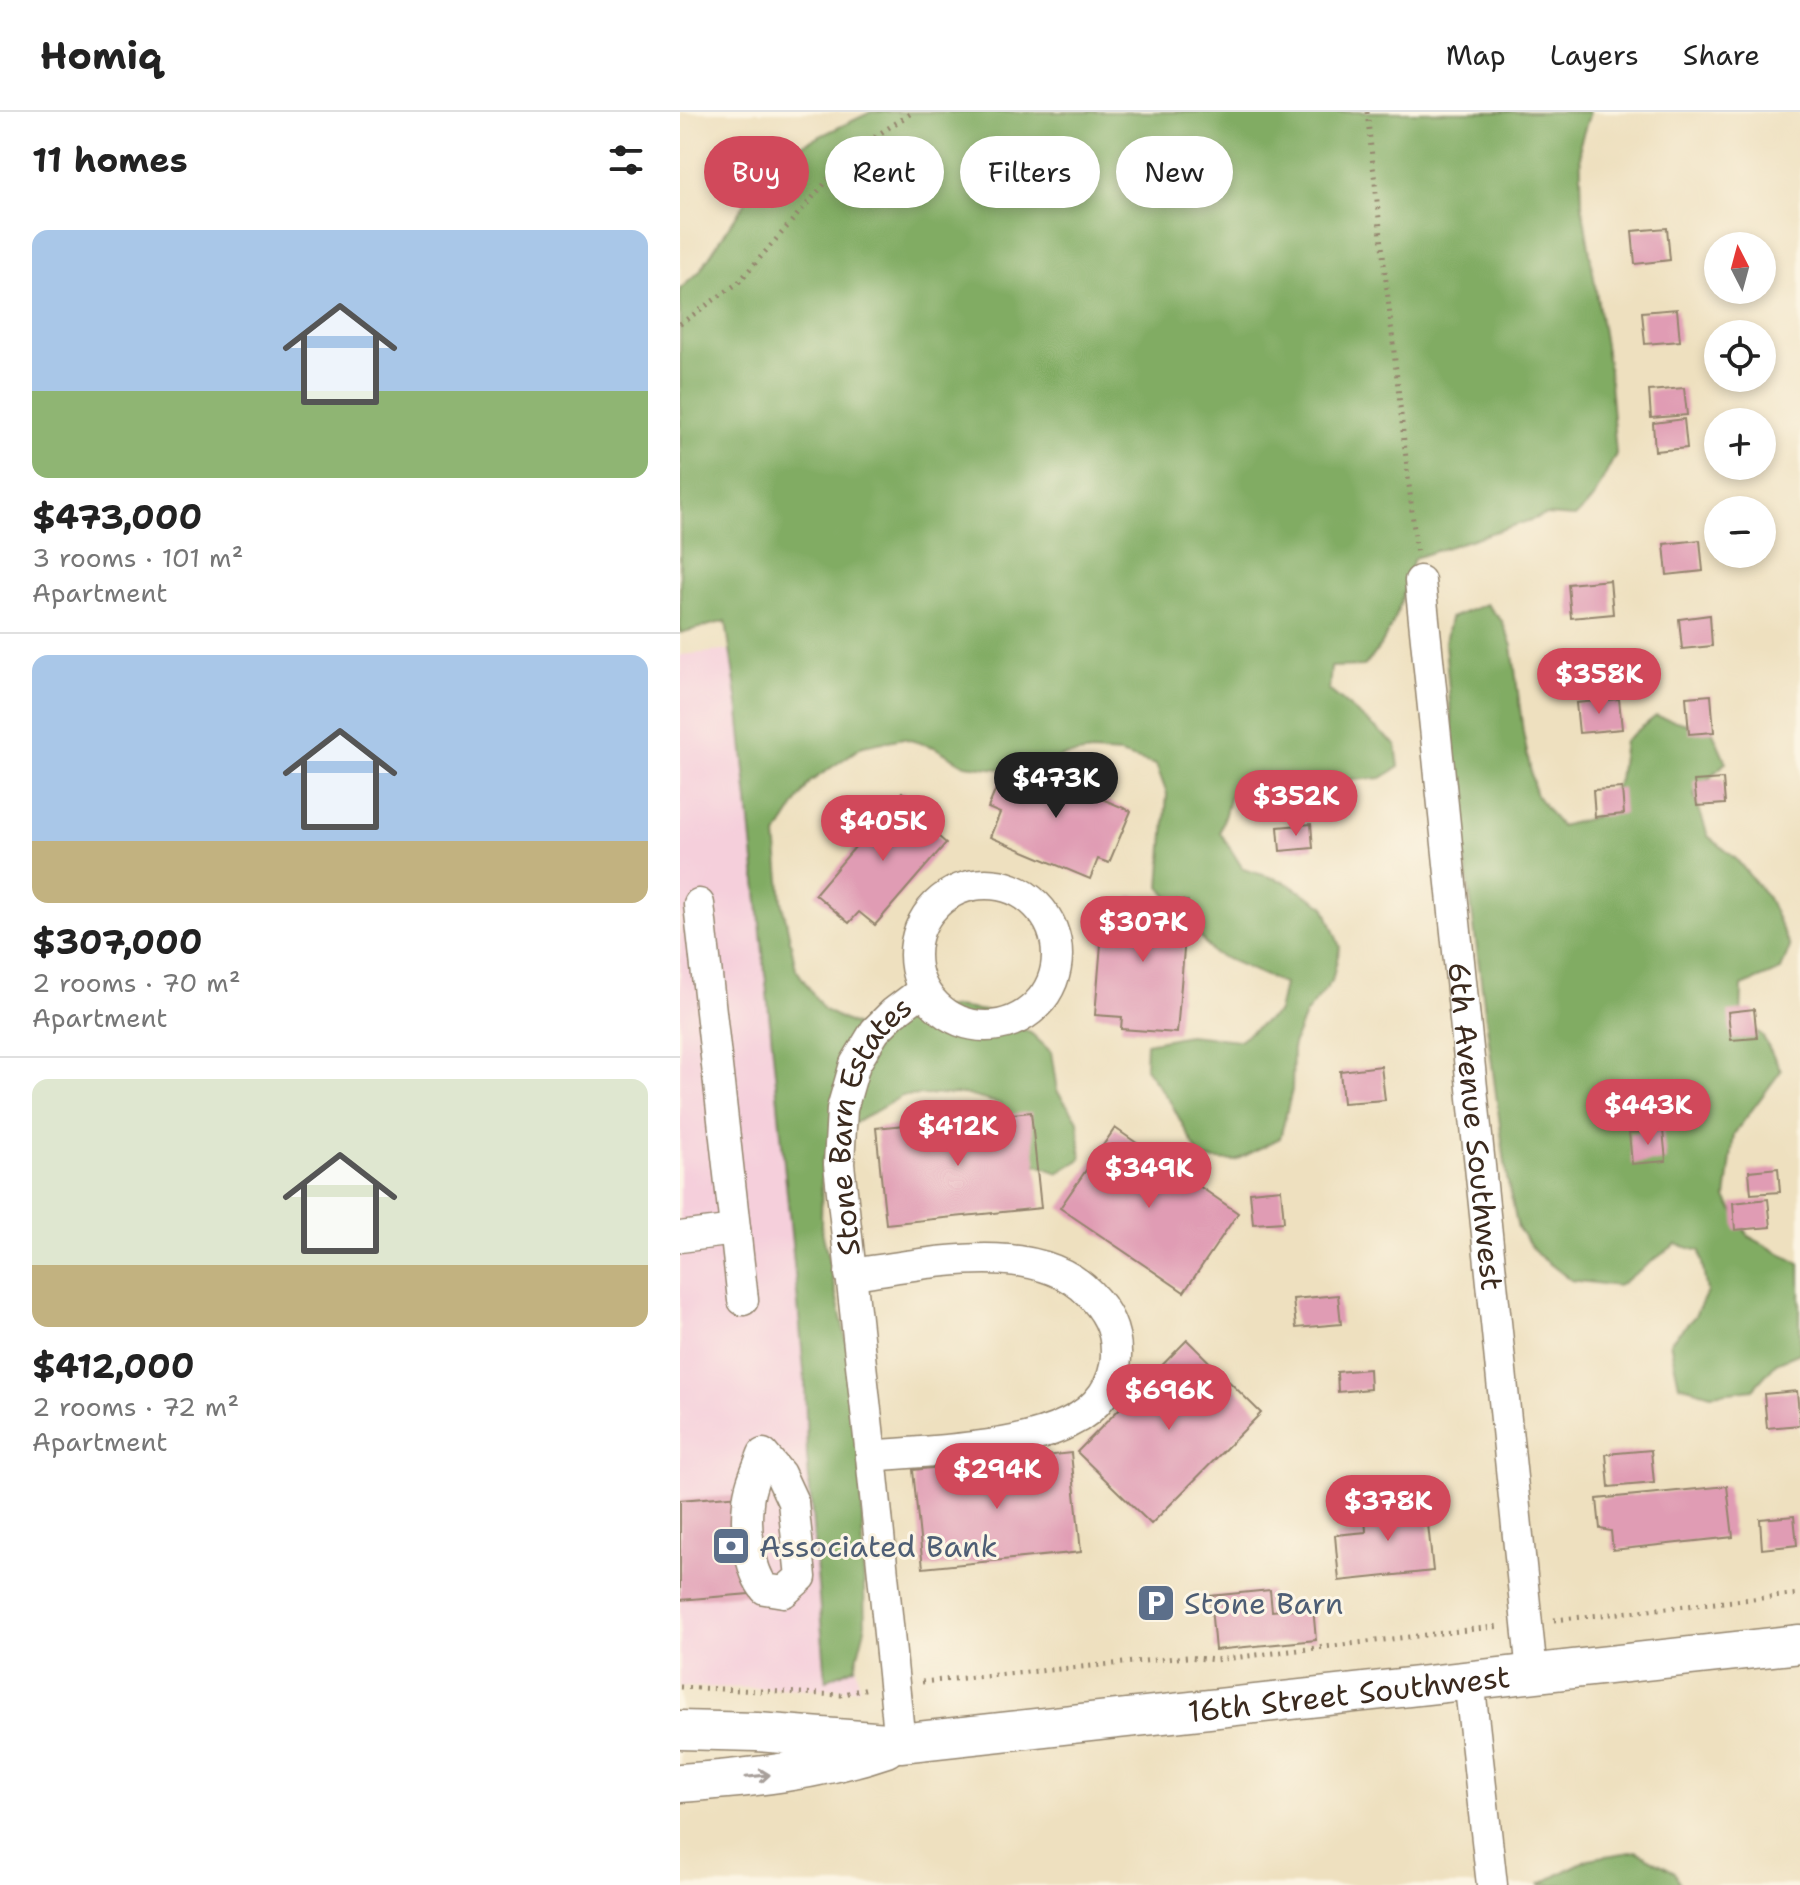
<!DOCTYPE html>
<html lang="en">
<head>
<meta charset="utf-8">
<style>
	:root { --surface:#fff; --page:#f6f6f6; --text:#222; --muted:#767676; --line:#e0e0e0; --accent:#d1495b }
	body { margin:0; font-family:"Shantell Sans",sans-serif; background:var(--page); color:var(--text); height:100vh; display:flex; flex-direction:column; font-size:30px; white-space:nowrap }
	* { box-sizing:border-box; margin:0 }
	p { font-size:26px; color:var(--muted) }
	.icon { flex:none; width:44px; height:44px; fill:none; stroke:currentColor; stroke-width:2; stroke-linecap:round; stroke-linejoin:round }
	.map { position:relative; flex:1; overflow:hidden }
	.details { display:flex; flex-direction:column; background:var(--surface); width:680px }
	.details>* { flex:none }
	.top-card { position:absolute; left:24px; top:24px; width:760px; height:72px; display:flex; gap:16px }
	.needle { width:52px; rotate:354deg }
	.fabs { position:absolute; left:1024px; top:120px; display:grid; gap:16px }
	.fabs a { display:grid; place-items:center; width:72px; height:72px; border-radius:50%; background:var(--surface); box-shadow:0 4px 12px #0003; font-size:40px }
	.price { position:absolute; translate:-50% -68px; padding:0 18px; border-radius:28px; background:var(--accent); color:#fff; font-size:26px; line-height:52px; filter:drop-shadow(0 2px 4px #0008) }
	.price::after { content:''; position:absolute; left:50%; top:48px; width:24px; height:18px; margin-left:-12px; background:inherit; clip-path:polygon(0 0,100% 0,50% 100%) }
	.price.on { background:#222; color:#fff }
	ul { padding:0; list-style:none }
	li { display:grid; align-content:center; gap:16px; height:424px; padding:0 32px }
	li+li { border-top:2px solid var(--line) }
	li span { display:grid; place-items:center; height:248px; border-radius:16px; color:#555 }
	li>.icon { margin-inline-start:auto }
	span .icon { width:144px; height:144px; fill:#fffc; stroke-width:1 }
	li b { font-size:34px }
	h2 { display:flex; justify-content:space-between; align-items:center; height:96px; padding:0 32px; font-size:34px }
	.pill { padding:0 28px; border-radius:36px; background:var(--surface); box-shadow:0 4px 12px #0003; font-size:28px; line-height:72px }
	.pill.on { background:var(--accent); color:#fff }
	header { display:flex; align-items:center; gap:48px; box-sizing:border-box; height:112px; padding:0 40px; background:var(--surface); border-bottom:2px solid var(--line) }
	header strong { font-size:38px }
	nav { display:flex; gap:44px; margin-inline-start:auto; font-size:28px }
	main { display:flex; flex:1; min-height:0 }
	.map>svg:first-child { display:block }
	.built { fill:#f5cfdb }
	.forest { fill:#81ac64; stroke:#5e6b41; stroke-width:2 }
	.building { fill:#e09cb4 }
	.lines { fill:none; stroke-linecap:round; stroke-linejoin:round }
	.minor-casing { stroke:#94856e; stroke-width:33 }
	.major-casing { stroke:#94856e; stroke-width:41 }
	.path { stroke:#94856e; stroke-width:5; stroke-dasharray:2 6; stroke-linecap:butt }
	.minor { stroke:#fff; stroke-width:30 }
	.major { stroke:#fff; stroke-width:38 }
	.oneway { stroke:#a79f9a }
	.labels { text-anchor:middle; dominant-baseline:central; stroke-width:6; stroke-linejoin:round; paint-order:stroke }
	.street-label { font-size:30px; fill:#3b2a1e; stroke:#fcf5e5 }
	.service-label { font-size:30px; fill:#4e5e75; stroke:#fcf5e5; text-anchor:start }
</style>
</head>
<body>
<header>
<strong>Homiq</strong>
<nav><a>Map</a><a>Layers</a><a>Share</a></nav>
</header>
<main>
<section class="details">
<h2>11 homes<svg class="icon" aria-label="filters" viewBox="0 0 24 24"><path d="M4 7h16M4 17h16"/><circle cx="9" cy="7" r="2"/><circle cx="15" cy="17" r="2"/></svg></h2>
<ul>
<li><span style="background:linear-gradient(#a9c7e8 65%,#8fb573 0)"><svg class="icon" aria-label="home" viewBox="0 0 24 24"><path d="M3 11l9-7 9 7M6 9v11h12V9"/></svg></span><div><b>$473,000</b><p>3 rooms · 101 m²</p><p>Apartment</p></div></li>
<li><span style="background:linear-gradient(#a9c7e8 75%,#c2b280 0)"><svg class="icon" aria-label="home" viewBox="0 0 24 24"><path d="M3 11l9-7 9 7M6 9v11h12V9"/></svg></span><div><b>$307,000</b><p>2 rooms · 70 m²</p><p>Apartment</p></div></li>
<li><span style="background:linear-gradient(#dfe7d0 75%,#c2b280 0)"><svg class="icon" aria-label="home" viewBox="0 0 24 24"><path d="M3 11l9-7 9 7M6 9v11h12V9"/></svg></span><div><b>$412,000</b><p>2 rooms · 72 m²</p><p>Apartment</p></div></li>
</ul>
</section>
<div class="map">
<svg width="1120" height="1773" viewBox="0 0 1120 1773">
	<rect width="100%" height="100%" fill="#fcf5e5"/>
	<filter id="ink" filterUnits="userSpaceOnUse"><feTurbulence type="fractalNoise" baseFrequency=".0125" numOctaves="2"/><feDisplacementMap in="SourceGraphic" scale="16" xChannelSelector="R" yChannelSelector="G"/><feConvolveMatrix kernelMatrix="1 2 1 2 8 2 1 2 1" color-interpolation-filters="sRGB"/></filter>
	<filter id="wash" filterUnits="userSpaceOnUse"><feTurbulence type="fractalNoise" baseFrequency=".006" numOctaves="4" result="noise"/><feDisplacementMap in="SourceGraphic" scale="32" xChannelSelector="R" yChannelSelector="G"/><feGaussianBlur stdDeviation="1.8" result="paint"/><feColorMatrix in="noise" values="0 0 0 0 0 0 0 0 0 0 0 0 0 0 0 0 0 1.4 0 .05"/><feComposite in="paint" operator="in"/></filter>
	<g filter="url(#wash)">
		<rect width="100%" height="100%" fill="#eee0bf"/>
		<path class="built" d="M73 536 179 1577 0 1575V543Z"/>
		<g class="forest">
			<path d="M191 0H910L900 32 902 93 929 258 936 342 913 387 895 405 866 403 734 446C723 484 713 526 684 554L651 555 649 578 716 633 719 655 701 666 656 669 605 667 550 684 540 720 563 757 603 769 644 794 660 835 652 869 625 903 613 932 612 978 600 1026 555 1049 521 1047 491 991 465 956 466 931 508 923 559 928 598 900 604 872 533 841 480 775 487 682 476 653 440 642 412 640 383 644 354 657 328 658 285 653 254 635 223 626 183 634 130 670 96 724 102 789 116 857 144 898 176 914 275 895 312 900 352 922 371 940 377 979 398 1008 401 1047 378 1061 355 1052 335 1026 321 992 283 982 222 984 175 1011 142 1048 141 1114 170 1246 181 1352 185 1516 175 1555 146 1568 127 1344 125 1270 117 1182 59 599 46 509 0 521V177L19 160 70 83 117 35Z"/>
			<path d="M806 492 822 509 832 534 843 620 855 681 880 714 915 705 939 668 944 629 976 604 1032 618 1046 650 1014 682 1028 724 1056 747 1088 786 1110 835 1101 858 1062 874 1061 910 1082 923 1101 959 1054 1022 1046 1086 1068 1124 1120 1152V1241L1096 1251 1073 1277 1031 1282 999 1273 990 1230 1015 1204 1027 1180 1020 1139 996 1132 938 1174 891 1168 857 1142 838 1116 827 1066 779 700 765 530 770 506Z"/>
			<path d="M956 1739 995 1760 1000 1773H859L908 1747Z"/>
		</g>
		<g id="blocks">
			<g class="building">
				<path d="M987 116 990 148 955 152 952 119Z"/>
				<path d="M997 197 1000 229 965 232 962 200Z"/>
				<path d="M1004 276 1007 303 971 306 969 279Z"/>
				<path d="M1004 307 1007 336 975 339 973 311Z"/>
				<path d="M1020 428 1023 459 987 463 984 432Z"/>
				<path d="M930 468 933 502 891 506 888 472Z"/>
				<path d="M1030 503 1032 534 1002 537 999 507Z"/>
				<path d="M1031 583 1034 620 1009 622 1006 585Z"/>
				<path d="M939 587 942 617 899 621 896 591Z"/>
				<path d="M328 648 451 699 429 751 418 747 410 767 310 725 320 701 308 696Z"/>
				<path d="M1043 667 1045 692 1017 694 1014 669Z"/>
				<path d="M942 676 944 702 915 705 913 678Z"/>
				<path d="M222 680 258 710 251 718 266 731 195 813 179 800 169 811 135 782Z"/>
				<path d="M631 712 633 736 600 739 598 715Z"/>
				<path d="M450 784 508 789 497 921 441 917 442 905 415 903 424 796 449 798Z"/>
				<path d="M1074 897 1077 926 1051 928 1048 900Z"/>
				<path d="M701 954 705 988 663 991 660 959Z"/>
				<path d="M351 1000 361 1096 206 1112 196 1016Z"/>
				<path d="M435 1016 558 1101 504 1180 380 1096Z"/>
				<path d="M983 1018 986 1049 952 1052 949 1021Z"/>
				<path d="M1098 1056 1100 1080 1071 1082 1069 1059Z"/>
				<path d="M601 1077 604 1110 573 1112 570 1080Z"/>
				<path d="M1088 1087 1091 1115 1055 1118 1053 1091Z"/>
				<path d="M658 1183 661 1212 616 1216 613 1187Z"/>
				<path d="M507 1228 581 1301 471 1412 397 1340Z"/>
				<path d="M689 1257 690 1277 658 1280 657 1260Z"/>
				<path d="M1117 1279 1120 1313 1087 1316 1084 1282Z"/>
				<path d="M971 1338 974 1371 929 1375 926 1342Z"/>
				<path d="M391 1341 401 1440 243 1456 233 1358Z"/>
				<path d="M1047 1374 1053 1425 933 1438 931 1419 920 1417 917 1387Z"/>
				<path d="M61 1383 69 1482 0 1488V1388Z"/>
				<path d="M745 1384 753 1459 659 1469 655 1423 686 1420 685 1404 707 1401 706 1388Z"/>
				<path d="M1114 1404 1117 1433 1082 1437 1080 1407Z"/>
				<path d="M590 1478 592 1499 633 1495 636 1528 535 1538 530 1484Z"/>
			</g>
		</g>
	</g>
	<g filter="url(#ink)">
		<use href="#blocks" fill-opacity="0" stroke="#94856e" stroke-width="2"/>
		<g class="lines">
			<g class="minor-casing">
				<g id="minor">
					<path id="s1" d="M740 469 852 1561"/>
					<circle cx="306" cy="843" r="71"/>
					<path d="M19 792 63 1188"/>
					<path d="M0 1125 55 1118"/>
					<path d="M170 1162C241 1154 353 1124 409 1181 426 1198 436 1216 436 1240 437 1272 416 1298 388 1311 335 1338 251 1338 191 1344"/>
					<path d="M83 1342 100 1362 113 1390 121 1465 104 1480 85 1477C69 1458 65 1416 68 1391 69 1374 77 1358 83 1342Z"/>
					<path d="M789 1567 812 1773"/>
					<path id="s2" d="M220 1631 191 1344 159 1052 162 997 175 952 195 919 213 901 242 879"/>
				</g>
			</g>
			<g class="major-casing">
				<g id="major">
					<path id="s3" d="M0 1618 77 1620 220 1631 1120 1532"/>
					<path d="M0 1671C70 1666 139 1659 206 1636"/>
				</g>
			</g>
			<g class="path">
				<path d="M687 0 737 444"/>
				<path d="M0 212 58 171 174 38 233 0"/>
				<path d="M874 1508 1120 1482"/>
				<path d="M242 1570 507 1545 535 1548 821 1514"/>
				<path d="M0 1575 161 1583 188 1576"/>
			</g>
			<use href="#minor" class="minor"/>
			<use href="#major" class="major"/>
		</g>
		<defs><path id="oneway-shaft" d="M-6 0H5M1.5-3L5.5 0L1.5 3" fill="none" stroke-width="1.6" stroke-linecap="round" stroke-linejoin="round" transform="scale(2)"/></defs>
		<use class="oneway" href="#oneway-shaft" transform="translate(78 1664) rotate(-6)"/>
	</g>
	<defs>
		<g id="bank-square" transform="scale(2)"><rect x="-9" y="-9" width="18" height="18" rx="4" fill="#5c6f8a" stroke="#fcf5e5"/><path d="M-6-4H6V4H-6ZM0-2.3a2.3 2.3 0 1 0 0 4.6a2.3 2.3 0 1 0 0-4.6Z" fill="#fff"/></g>
		<g id="parking-square" transform="scale(2)"><rect x="-9" y="-9" width="18" height="18" rx="4" fill="#5c6f8a" stroke="#fcf5e5"/><path d="M-3.5-5.5H1a3.5 3.5 0 0 1 0 7H-1V5.5H-3.5ZM-1-3.4V-.6H.8a1.4 1.4 0 0 0 0-2.8Z" fill="#fff"/></g>
	</defs>
	<g fill-rule="evenodd">
		<use href="#bank-square" x="51" y="1434"/>
		<use href="#parking-square" x="476" y="1491"/>
	</g>
	<g class="labels">
		<g class="street-label">
			<text stroke="none"><textPath href="#s1" startOffset="548">6th Avenue Southwest</textPath></text>
			<text stroke="none"><textPath href="#s2" startOffset="628">Stone Barn Estates</textPath></text>
			<text stroke="none"><textPath href="#s3" startOffset="672">16th Street Southwest</textPath></text>
		</g>
		<g class="service-label">
			<text x="79" y="1434">Associated Bank</text>
			<text x="504" y="1491">Stone Barn</text>
		</g>
	</g>
</svg>
<div class="fabs">
<a><svg class="needle" viewBox="-14 -14 28 28"><path d="M0-13l5 13h-10z" fill="#e53935"/><path d="M0 13l5-13h-10z" fill="#767676"/></svg></a>
<a><svg class="icon" aria-label="locate" viewBox="0 0 24 24"><circle cx="12" cy="12" r="6"/><path d="M12 2v4M12 18v4M2 12h4M18 12h4"/></svg></a>
<a>+</a>
<a>−</a>
</div>
<b class="price" style="left:919px;top:604px">$358K</b>
<b class="price on" style="left:376px;top:708px">$473K</b>
<b class="price" style="left:616px;top:726px">$352K</b>
<b class="price" style="left:203px;top:751px">$405K</b>
<b class="price" style="left:463px;top:852px">$307K</b>
<b class="price" style="left:968px;top:1035px">$443K</b>
<b class="price" style="left:278px;top:1056px">$412K</b>
<b class="price" style="left:469px;top:1098px">$349K</b>
<b class="price" style="left:489px;top:1320px">$696K</b>
<b class="price" style="left:317px;top:1399px">$294K</b>
<b class="price" style="left:708px;top:1431px">$378K</b>
<div class="top-card">
<a class="pill on">Buy</a>
<a class="pill">Rent</a>
<a class="pill">Filters</a>
<a class="pill">New</a>
</div>
</div>
</main>
</body>
</html>
